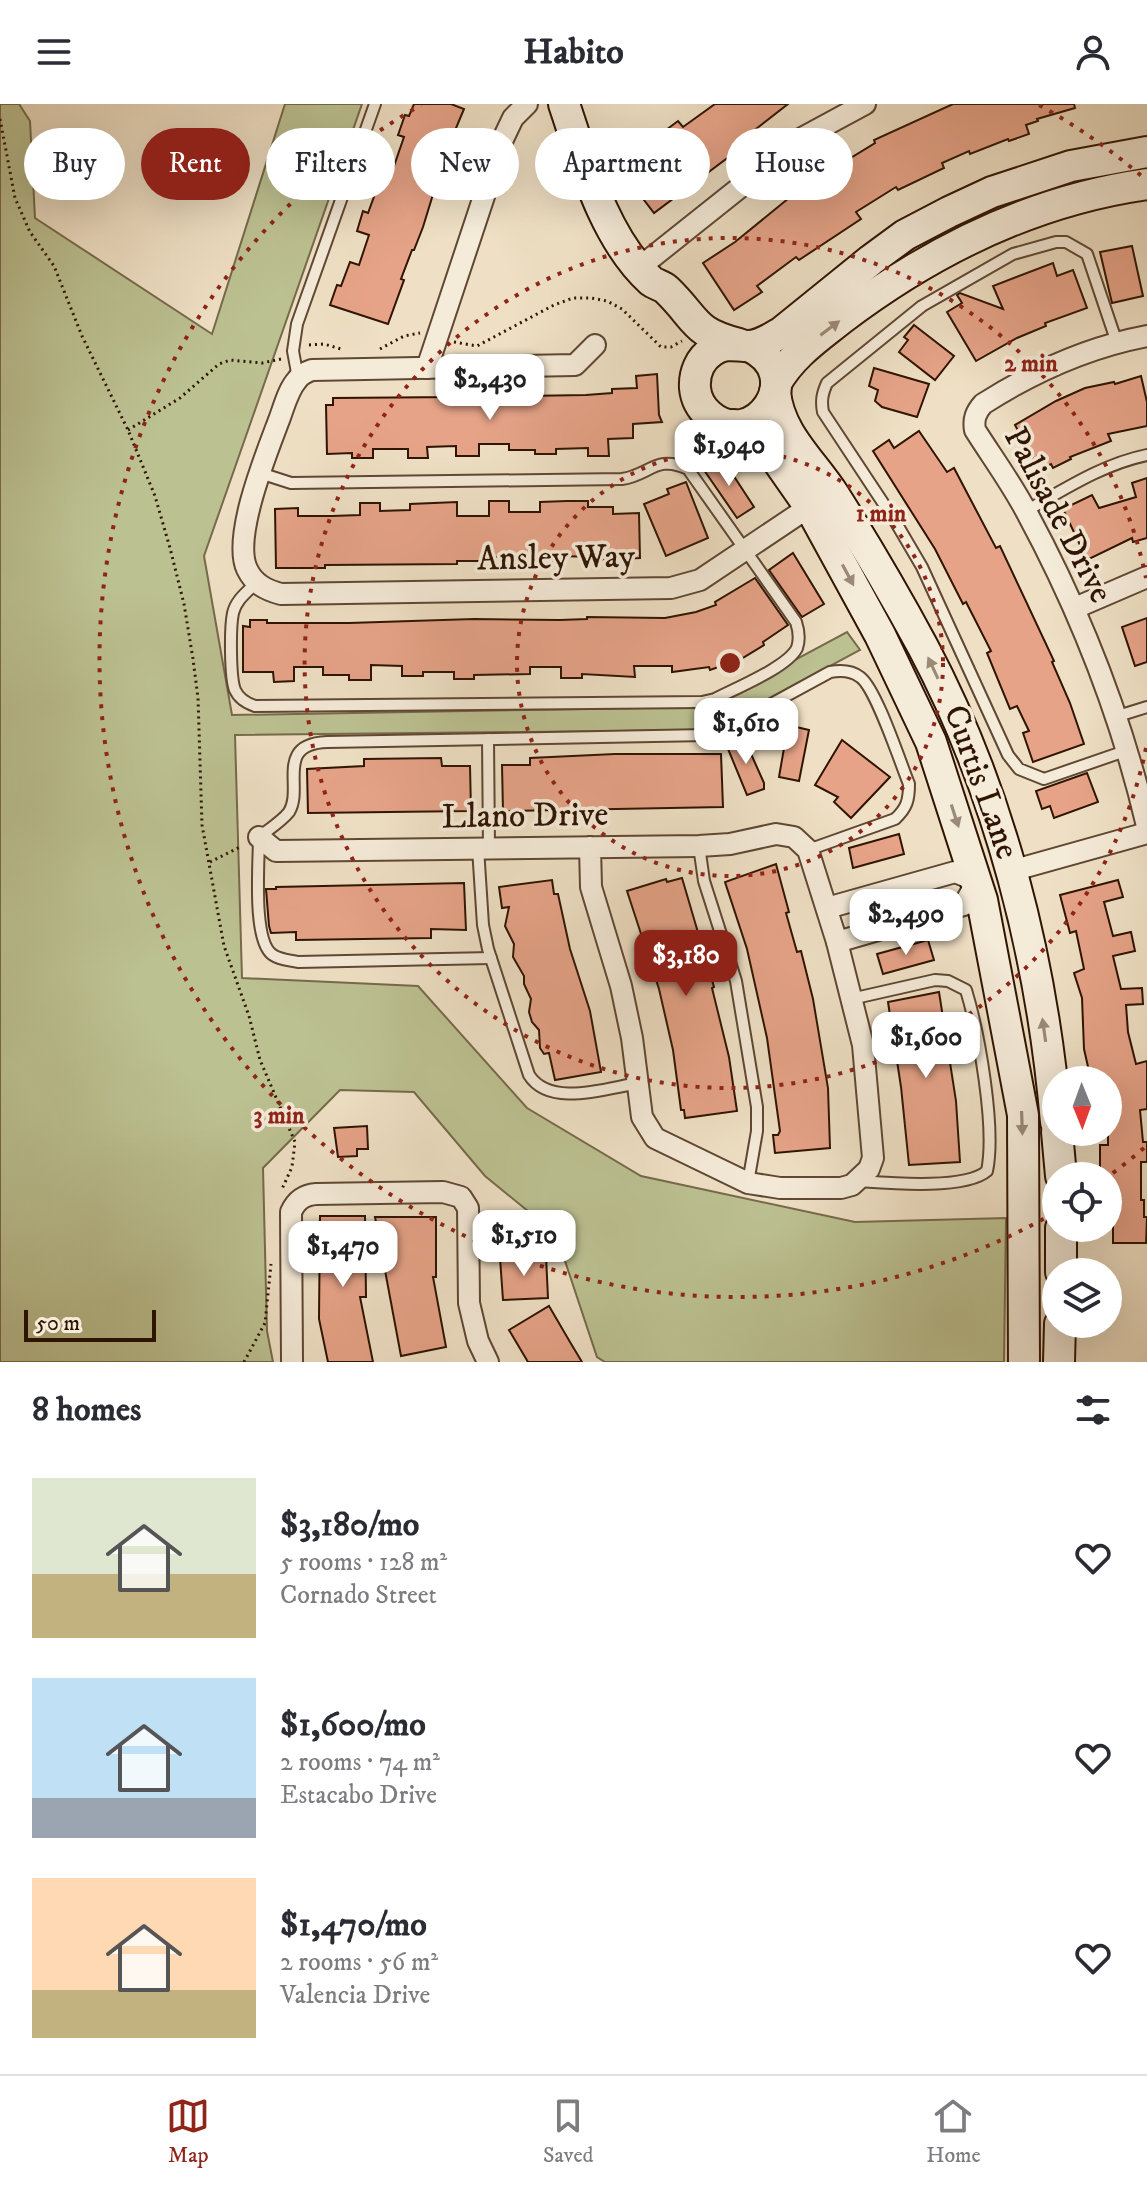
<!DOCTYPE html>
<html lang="en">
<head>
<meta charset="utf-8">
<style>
	:root { --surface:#fff; --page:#f2f2f3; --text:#2b2b33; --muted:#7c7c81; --line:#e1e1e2; --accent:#8f2418 }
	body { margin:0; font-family:"IM FELL DW Pica",serif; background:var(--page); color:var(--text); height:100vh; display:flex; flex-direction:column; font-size:30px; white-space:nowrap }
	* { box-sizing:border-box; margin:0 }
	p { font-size:26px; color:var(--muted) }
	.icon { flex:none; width:44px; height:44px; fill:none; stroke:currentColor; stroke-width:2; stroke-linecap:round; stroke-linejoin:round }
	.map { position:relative; height:1258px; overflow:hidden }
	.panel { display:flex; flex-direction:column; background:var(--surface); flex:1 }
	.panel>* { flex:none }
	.top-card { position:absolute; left:24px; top:24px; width:1100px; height:72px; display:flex; gap:16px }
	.needle { width:52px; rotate:179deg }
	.controls { position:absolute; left:1042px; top:962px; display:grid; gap:16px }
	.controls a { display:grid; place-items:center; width:80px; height:80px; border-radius:50%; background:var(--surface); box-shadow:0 8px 32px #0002; font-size:40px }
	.scale { position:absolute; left:24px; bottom:20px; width:132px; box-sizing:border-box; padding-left:8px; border:4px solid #2f1402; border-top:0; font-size:22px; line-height:28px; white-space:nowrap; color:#2f1402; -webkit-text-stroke:6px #f5ebd9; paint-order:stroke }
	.price { position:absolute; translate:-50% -68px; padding:0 18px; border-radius:16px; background:#fff; color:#222; font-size:26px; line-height:52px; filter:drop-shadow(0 2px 4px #0008) }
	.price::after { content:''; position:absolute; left:50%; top:48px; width:24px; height:18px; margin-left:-12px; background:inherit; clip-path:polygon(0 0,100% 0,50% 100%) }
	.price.current { background:var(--accent); color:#fff }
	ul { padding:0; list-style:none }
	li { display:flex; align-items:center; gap:24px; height:200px; padding:0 32px }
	li span { display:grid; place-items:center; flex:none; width:224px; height:160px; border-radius:0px; color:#555 }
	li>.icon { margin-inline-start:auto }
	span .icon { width:96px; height:96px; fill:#fffc; stroke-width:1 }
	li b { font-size:34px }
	h2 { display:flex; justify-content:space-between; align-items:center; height:96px; padding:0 32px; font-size:34px }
	.pill { padding:0 28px; border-radius:36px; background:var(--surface); box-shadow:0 8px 32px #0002; font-size:28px; line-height:72px }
	.pill.current { background:var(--accent); color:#fff }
	header { display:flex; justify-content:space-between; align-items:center; height:104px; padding:0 32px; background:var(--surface); font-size:36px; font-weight:700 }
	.menu { display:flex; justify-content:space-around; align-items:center; height:112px; border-top:2px solid var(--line); background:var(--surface); font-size:22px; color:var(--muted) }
	.menu a { display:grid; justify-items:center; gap:4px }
	.menu .current { color:var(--accent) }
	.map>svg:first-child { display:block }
	.green { fill:#bcc192; stroke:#766a4a; stroke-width:2 }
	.building { fill:#e6a388; stroke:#2f1402; stroke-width:2 }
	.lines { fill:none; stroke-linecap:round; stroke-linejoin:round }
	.lane-casing { stroke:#5f4733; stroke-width:14 }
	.street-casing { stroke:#5f4733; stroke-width:24 }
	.secondary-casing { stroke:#2f1402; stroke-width:34 }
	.path { stroke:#2f1402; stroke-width:3; stroke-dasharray:2 4; stroke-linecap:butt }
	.lane { stroke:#f5ebd9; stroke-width:10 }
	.street { stroke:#f5ebd9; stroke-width:20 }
	.secondary { stroke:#f5ebd9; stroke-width:30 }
	.oneway { fill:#9c8a78 }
	.ring { fill:none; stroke:#8f2418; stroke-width:4; stroke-dasharray:4 8 }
	.labels { text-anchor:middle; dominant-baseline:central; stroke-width:7; stroke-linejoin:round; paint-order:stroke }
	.street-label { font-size:34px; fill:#2f1402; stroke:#f5ebd9 }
	.centre { fill:#8f2418; stroke:#f5ebd9; stroke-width:4 }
	.ring-label { font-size:24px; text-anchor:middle; font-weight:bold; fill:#8f2418; stroke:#f5ebd9; stroke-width:7; stroke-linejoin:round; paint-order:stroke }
</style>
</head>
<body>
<header><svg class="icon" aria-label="menu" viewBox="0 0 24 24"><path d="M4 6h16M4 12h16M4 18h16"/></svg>Habito<svg class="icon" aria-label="person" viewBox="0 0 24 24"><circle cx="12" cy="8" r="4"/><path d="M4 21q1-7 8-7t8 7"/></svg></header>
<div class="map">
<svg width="1147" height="1258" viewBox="0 0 1147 1258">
	<rect width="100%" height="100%" fill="#efe0c5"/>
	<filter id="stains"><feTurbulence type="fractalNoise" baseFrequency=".0025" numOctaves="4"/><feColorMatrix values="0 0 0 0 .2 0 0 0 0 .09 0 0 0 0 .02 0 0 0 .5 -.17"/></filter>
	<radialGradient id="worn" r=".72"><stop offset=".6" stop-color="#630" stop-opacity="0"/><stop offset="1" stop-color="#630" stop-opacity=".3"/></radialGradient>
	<path class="green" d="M0 0H19L30 17 35 114 212 230 285 0H362L204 452 232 611 707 603 847 528 860 546 711 626 235 631 242 874 418 882 527 1004 641 1072 855 1118 1006 1114 1004 1258H605L597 1253 556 1130 485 1072 414 988 340 986 263 1064 267 1227 273 1258H0Z"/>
	<g class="building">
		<path d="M414 0H451L464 5 446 48 423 123 414 146H412L401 175 404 176 388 220 330 201 337 181 341 182 350 158 359 161 369 131 357 127 363 107 368 109 379 79 373 76 380 57 394 62 404 33 398 31 405 11 409 12Z"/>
		<path d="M715 0H788L743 35 746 40 654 109 628 75 660 50 657 45 667 37 662 29 678 17 683 23Z"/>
		<path d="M953 0H1074L1075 4 1037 15 1038 17 1026 21 1029 30 1009 37 1008 35 970 50 969 47 942 59 944 64 898 86 896 83 856 108 861 115 799 156 796 153 757 182 762 188 734 206 703 159 735 138 800 85 875 39 874 36Z"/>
		<path d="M1132 142 1143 192 1112 199 1100 148Z"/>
		<path d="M1053 159 1057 172 1073 166 1087 204 1045 219 1046 222 1017 234 976 257 947 208 962 199 957 191 960 189 1003 205 993 182Z"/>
		<path d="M914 221 954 252 935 276 899 248 908 236 904 233Z"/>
		<path d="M874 264 929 280 917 313 882 303 875 297 878 286 869 282Z"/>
		<path d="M657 270 659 311 662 318 633 320V334L608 335 609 352H588V344L556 345V350H535V346H509V340H479V352H456V342L427 343 428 354H408V345H373V354H352V349L327 350 326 301H333V294L455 293V290L471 289 472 293 586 291 612 289V285L637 284 636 272Z"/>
		<path d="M1141 272 1147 298V322L1108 330 1111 337 1070 353 1071 355 1053 364 1051 360 1039 366 1015 321 1056 297 1085 284 1114 278 1115 280Z"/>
		<path d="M919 327 947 368 954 364 996 444 1000 442 1054 557 1052 558 1070 599 1084 640 1033 658 1023 629 1029 627 1017 602 1010 605 987 549 991 547 966 498 963 500 935 445 873 347 889 336 894 344Z"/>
		<path d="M722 354 754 403 737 414 704 366Z"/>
		<path d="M1147 374V434L1133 438 1132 434 1087 456 1063 405 1092 391 1099 404 1136 393 1132 379Z"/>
		<path d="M686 378 708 434 666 452 644 400 669 390 667 385Z"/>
		<path d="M489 397H509V408H540V398L567 397H588V403H613V410L639 409 640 454 593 456V453L561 452V458H540V452H510L484 454V457H457V460L325 461V464H276L275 405 298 404V412H332L360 411V399H380V407L410 406V400L457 398V412H489Z"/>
		<path d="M793 449 824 500 802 513 769 466Z"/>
		<path d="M755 474 788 521 763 538 764 541 741 555 710 566 709 563 672 568V562H634L635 573 582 570V574H561V563H530V570L474 571V575H454V568H423V572H402V562L371 561V576H349V571H323V563H294V577L274 578 273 568H243V522L250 523V516H267V519H349L474 515 560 516 587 515V513L665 514 696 508 716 501 715 498Z"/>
		<path d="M1147 514V558L1135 562 1122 523Z"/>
		<path d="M788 621 809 626 799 677 779 673Z"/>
		<path d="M743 632 764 679V685L747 691 726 640Z"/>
		<path d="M842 636 890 673 851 714 834 698 838 693 815 681Z"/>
		<path d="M615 650H721L723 703 503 707 502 661H530V654Z"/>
		<path d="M441 654 442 662H470L471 707 308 709 307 665 364 662V655Z"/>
		<path d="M1087 669 1098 698 1054 714 1050 702 1042 705 1036 687Z"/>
		<path d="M899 730 904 750 853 764 849 744Z"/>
		<path d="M776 760 789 808 786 809 797 848 801 847 813 895 828 984 830 1044 775 1049 773 1031H778L780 1027 767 934 747 845 725 778Z"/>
		<path d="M682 774 714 883 712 884 729 953 737 1007 685 1014 684 1006H681L673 946 659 885 627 787 666 775 667 778Z"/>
		<path d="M552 776 554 790H558L570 845 590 907 601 968 555 976 549 949 544 950 540 944 539 926 532 918 529 908 531 895 524 880V872L513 853 514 840 505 822 509 803 502 804 499 783Z"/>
		<path d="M1118 776 1123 793 1104 798 1113 832 1131 828 1135 847 1113 852 1121 885 1142 884 1143 900 1126 901 1128 928 1136 960 1147 957V1005L1140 1006 1143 1038H1147V1058H1141V1096H1144V1113H1147L1146 1139H1113V1111H1108V1072H1100V1041H1108V976H1091L1084 945 1082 894 1074 869 1084 865 1076 827 1070 829 1060 791Z"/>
		<path d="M464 779 466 826 431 825V834L296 836V828L271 829 269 822 266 785H276V783Z"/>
		<path d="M928 836 934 856 883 870 877 850Z"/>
		<path d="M939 888 956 997 960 1058 909 1061 901 983 888 898Z"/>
		<path d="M367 1022 368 1045H357V1052L338 1053 334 1024Z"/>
		<path d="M320 1112H365L366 1193H360L373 1258H328L319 1215Z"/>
		<path d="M375 1113H436V1173H433L446 1243 401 1252Z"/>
		<path d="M546 1152 548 1194 503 1196 500 1154Z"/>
		<path d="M549 1202 570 1238 582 1258H528L509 1226Z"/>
	</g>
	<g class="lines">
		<g class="lane-casing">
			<g id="lane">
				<path d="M1117 239 1087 150 1066 138H1056L1013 150 922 202 827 279C822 290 821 297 823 308L895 417 922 463 1008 651 1019 665 1044 675 1128 646"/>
				<path d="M298 274 293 247 297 220 375 0"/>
				<path d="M1026 407C1065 385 1103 360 1147 351"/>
				<path d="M256 479C247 488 236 496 233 509 230 523 230 574 235 586 239 595 246 599 255 602L702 598 715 595C734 585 788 563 797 544 800 535 799 527 796 518L688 365C656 350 650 371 622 375L291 379 260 369"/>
				<path d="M1118 612 1147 603"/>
				<path d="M488 635 489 744"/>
				<path d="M699 742 704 777 736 877 757 1003V1027L748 1079"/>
				<path d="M478 744 483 821 488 845 529 971C550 1004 606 984 639 979"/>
				<path d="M491 854 298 858C290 856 280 856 273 851 252 838 259 758 259 733 268 726 282 717 289 708 304 684 274 640 327 638L707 631 720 628 830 568C841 566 851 566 860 573 876 584 900 658 909 680 909 696 907 704 895 715L808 746"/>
				<path d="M851 895 935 876 948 877 966 886C979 929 996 1024 987 1067 965 1086 888 1079 859 1077"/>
			</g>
		</g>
		<g class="street-casing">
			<g id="street">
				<path d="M640 163 802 34 865 0"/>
				<path d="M1147 232C1089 243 1033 268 983 300 976 308 973 315 975 326 992 353 1012 380 1027 409 1081 509 1121 611 1147 722"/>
				<path d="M595 241 575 261 312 266C306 268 301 270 297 276 288 286 284 303 279 316 267 348 232 433 247 465 254 480 266 486 281 490L671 484 700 476 818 397"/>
				<path d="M427 264 503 35 513 14 527 0"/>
				<path d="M1075 504 1147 473"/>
				<path d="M259 733 276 747 699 742 730 740 776 730 794 733 808 746 837 838 863 941 873 1054 869 1065 852 1081 841 1084H780L748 1079 655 1034 642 1013 632 934 621 882 591 783 590 743"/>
				<path d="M1011 767 1147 729"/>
				<path d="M827 804 955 768 977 777 964 801 837 838"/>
				<path d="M292 1258 291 1108C296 1097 303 1091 316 1090L443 1088 461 1093 468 1104 469 1199 478 1237 488 1258"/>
			</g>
		</g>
		<g class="secondary-casing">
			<g id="secondary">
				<path d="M564 0C584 59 604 134 651 177 656 181 662 181 667 186 698 216 692 228 739 240"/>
				<path d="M749 242C811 271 753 350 709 311 701 304 696 295 695 284 694 269 700 255 712 247 725 238 735 242 748 242 760 242 772 234 782 228L871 156 905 131 949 108 992 88 1071 62 1147 48"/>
				<path d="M776 279C792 251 816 235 841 215 932 146 1033 96 1147 80"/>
				<path d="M775 288C779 330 812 357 834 391 865 440 895 491 923 543 1000 688 1042 854 1056 1018"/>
				<path d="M733 321 768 343 810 403 880 531 931 638 982 796 1023 1011 1024 1258"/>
				<path d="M1057 1028 1061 1072"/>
				<path d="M1061 1168V1124"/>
				<path d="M1059 1258 1060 1220"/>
			</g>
		</g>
		<g class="path">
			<path d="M0 15 15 94 30 128 54 162 82 232 128 326 155 392 170 444 184 500 193 555 198 594 202 721 224 842 249 912 260 956 295 1038 292 1063 282 1085"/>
			<path d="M454 238 477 242 554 201 573 194H591L607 197 622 205 661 243H671L682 237"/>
			<path d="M309 241 324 240 341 245"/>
			<path d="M380 245 404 232 420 229"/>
			<path d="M128 326 180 294 219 260 230 256 262 259 281 255"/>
			<path d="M210 758 242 742"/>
			<path d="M244 1258 265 1219 271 1160"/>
		</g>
		<use href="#lane" class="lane"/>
		<use href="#street" class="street"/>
		<use href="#secondary" class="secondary"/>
	</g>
	<defs><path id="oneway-solid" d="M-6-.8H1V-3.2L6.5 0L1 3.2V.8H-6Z" transform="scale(2)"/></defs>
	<g class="oneway">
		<use href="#oneway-solid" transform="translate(830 224) rotate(-37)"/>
		<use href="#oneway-solid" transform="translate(848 471) rotate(62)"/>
		<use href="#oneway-solid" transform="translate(933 564) rotate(-115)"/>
		<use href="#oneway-solid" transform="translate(955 712) rotate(72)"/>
		<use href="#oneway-solid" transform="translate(1044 926) rotate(-98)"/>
		<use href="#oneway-solid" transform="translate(1022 1019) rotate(88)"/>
	</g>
	<g class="ring">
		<circle cx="730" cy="559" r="213"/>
		<path d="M1146 644A425 425 0 1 1 1146 474"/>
		<path d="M1144 1044A638 638 0 0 1 1109 1072M1054 1109A638 638 0 1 1 421 1M1039 1A638 638 0 0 1 1144 74"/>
	</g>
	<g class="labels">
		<g class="street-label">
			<text transform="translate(1058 411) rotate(62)">Palisade Drive</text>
			<text transform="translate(556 454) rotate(-1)">Ansley Way</text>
			<text transform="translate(981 678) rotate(70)">Curtis Lane</text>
			<text transform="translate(525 712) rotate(-1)">Llano Drive</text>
		</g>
	</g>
	<circle cx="730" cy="559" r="12" class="centre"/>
	<g class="ring-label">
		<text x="1031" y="267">2 min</text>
		<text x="881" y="417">1 min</text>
		<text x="279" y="1019">3 min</text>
	</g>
	<rect width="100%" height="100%" filter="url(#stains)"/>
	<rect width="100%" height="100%" fill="url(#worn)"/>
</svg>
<div class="controls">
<a><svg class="needle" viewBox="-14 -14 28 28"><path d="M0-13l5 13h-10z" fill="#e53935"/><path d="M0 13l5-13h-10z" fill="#7c7c81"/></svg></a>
<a><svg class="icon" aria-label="locate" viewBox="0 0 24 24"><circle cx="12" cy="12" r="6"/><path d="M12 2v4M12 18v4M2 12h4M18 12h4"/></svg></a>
<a><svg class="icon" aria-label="layers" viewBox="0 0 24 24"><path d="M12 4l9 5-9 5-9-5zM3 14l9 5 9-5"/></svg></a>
</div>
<div class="scale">50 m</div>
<b class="price" style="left:490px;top:318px">$2,430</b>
<b class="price" style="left:729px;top:384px">$1,940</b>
<b class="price" style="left:746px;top:662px">$1,610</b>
<b class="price" style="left:906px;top:853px">$2,490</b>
<b class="price current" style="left:686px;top:894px">$3,180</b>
<b class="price" style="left:926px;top:976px">$1,600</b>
<b class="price" style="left:524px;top:1174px">$1,510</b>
<b class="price" style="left:343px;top:1185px">$1,470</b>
<div class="top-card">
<a class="pill">Buy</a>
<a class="pill current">Rent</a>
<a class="pill">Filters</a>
<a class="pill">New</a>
<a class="pill">Apartment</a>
<a class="pill">House</a>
</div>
</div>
<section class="panel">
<h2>8 homes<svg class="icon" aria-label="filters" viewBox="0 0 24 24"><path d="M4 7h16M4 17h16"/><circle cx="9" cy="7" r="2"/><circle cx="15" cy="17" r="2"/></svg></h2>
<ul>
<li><span style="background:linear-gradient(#dfe7d0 60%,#c2b280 0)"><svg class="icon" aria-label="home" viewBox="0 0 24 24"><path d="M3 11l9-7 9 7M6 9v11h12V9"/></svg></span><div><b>$3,180/mo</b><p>5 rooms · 128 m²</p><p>Cornado Street</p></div><svg class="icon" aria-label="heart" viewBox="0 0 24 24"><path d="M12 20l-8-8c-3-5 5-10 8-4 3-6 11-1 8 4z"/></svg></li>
<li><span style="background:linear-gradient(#bfe0f5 75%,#9aa5b1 0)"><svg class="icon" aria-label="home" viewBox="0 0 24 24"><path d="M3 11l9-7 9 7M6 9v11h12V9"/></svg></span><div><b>$1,600/mo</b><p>2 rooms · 74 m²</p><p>Estacabo Drive</p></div><svg class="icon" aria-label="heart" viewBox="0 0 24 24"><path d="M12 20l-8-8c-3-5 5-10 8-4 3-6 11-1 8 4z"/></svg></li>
<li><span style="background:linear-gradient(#ffd9b3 70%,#c2b280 0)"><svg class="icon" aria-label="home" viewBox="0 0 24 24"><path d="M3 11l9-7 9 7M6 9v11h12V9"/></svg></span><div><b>$1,470/mo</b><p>2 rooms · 56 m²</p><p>Valencia Drive</p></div><svg class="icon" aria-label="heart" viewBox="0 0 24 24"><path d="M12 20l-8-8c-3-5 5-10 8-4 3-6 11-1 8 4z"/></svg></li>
</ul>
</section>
<nav class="menu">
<a class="current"><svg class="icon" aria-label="map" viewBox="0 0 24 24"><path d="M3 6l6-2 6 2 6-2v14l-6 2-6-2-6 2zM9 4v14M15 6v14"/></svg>Map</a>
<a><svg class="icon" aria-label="saved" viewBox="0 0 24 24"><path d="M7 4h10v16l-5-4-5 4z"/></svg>Saved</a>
<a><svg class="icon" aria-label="home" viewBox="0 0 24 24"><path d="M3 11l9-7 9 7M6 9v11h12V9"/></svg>Home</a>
</nav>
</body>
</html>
